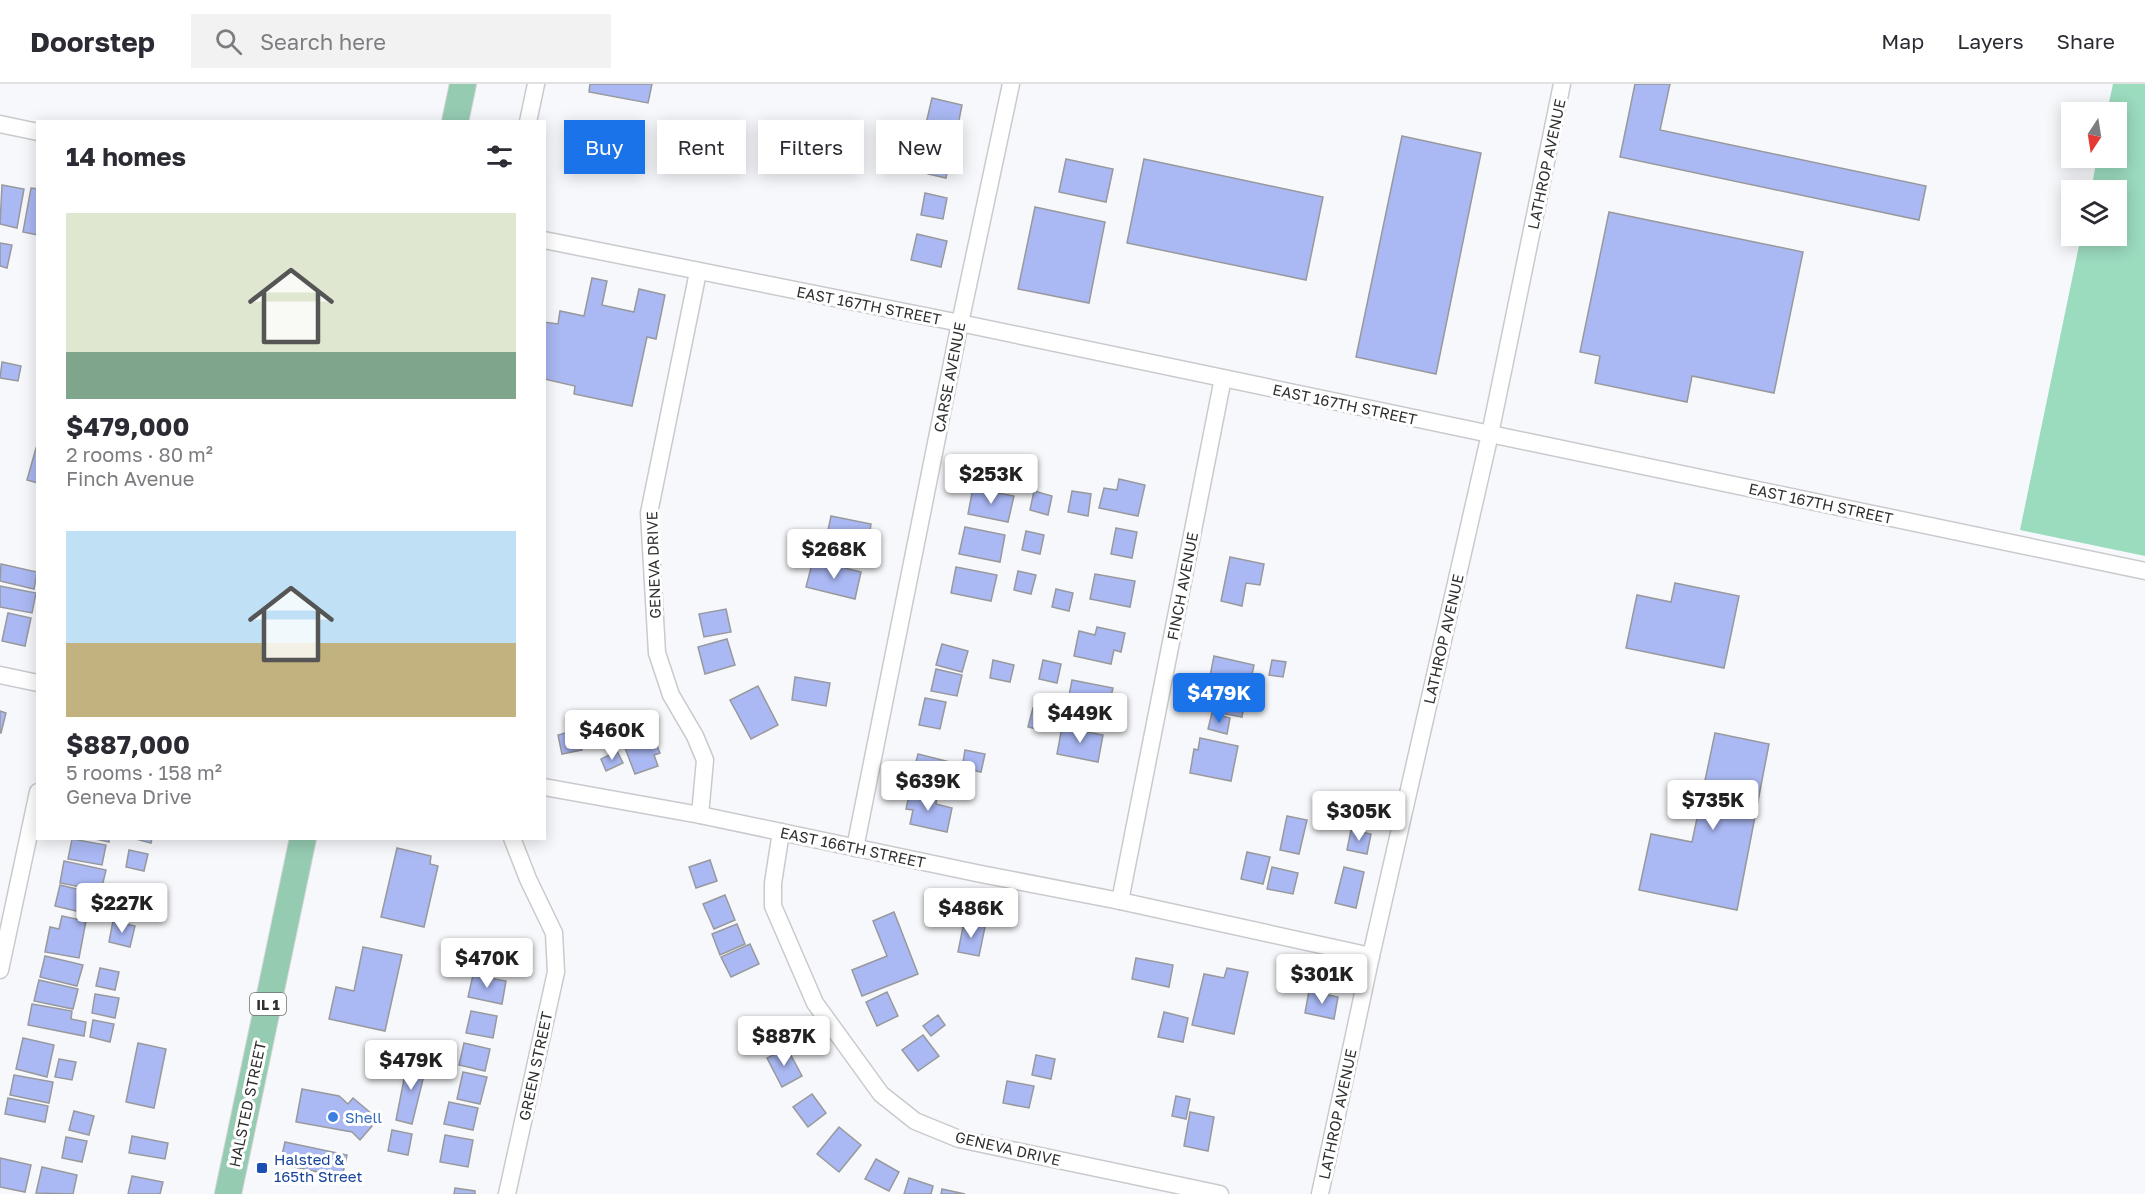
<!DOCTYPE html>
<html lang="en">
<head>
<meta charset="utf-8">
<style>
	:root { --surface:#fff; --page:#f2f2f3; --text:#2b2b33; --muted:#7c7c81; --line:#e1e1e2; --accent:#1a73e8 }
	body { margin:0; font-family:"Golos Text",sans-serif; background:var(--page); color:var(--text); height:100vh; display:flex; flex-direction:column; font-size:22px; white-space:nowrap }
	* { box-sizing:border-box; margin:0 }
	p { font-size:20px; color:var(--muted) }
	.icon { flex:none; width:33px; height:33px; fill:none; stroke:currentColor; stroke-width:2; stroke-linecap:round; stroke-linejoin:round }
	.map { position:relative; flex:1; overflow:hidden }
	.panel { position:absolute; left:36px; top:36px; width:510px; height:720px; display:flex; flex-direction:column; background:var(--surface); border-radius:0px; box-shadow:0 3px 15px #0003 }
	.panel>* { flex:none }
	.hud { position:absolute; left:564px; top:36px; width:570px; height:54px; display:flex; gap:12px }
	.needle { width:39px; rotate:192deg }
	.tools { position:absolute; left:2061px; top:18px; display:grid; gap:12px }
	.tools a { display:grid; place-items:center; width:66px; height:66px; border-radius:0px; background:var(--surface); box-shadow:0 3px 15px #0003; font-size:30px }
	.price { position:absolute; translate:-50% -51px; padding:0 14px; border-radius:6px; background:#fff; color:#222; font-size:20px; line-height:39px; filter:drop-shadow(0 2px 3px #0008) }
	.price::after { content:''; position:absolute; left:50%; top:36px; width:18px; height:14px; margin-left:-9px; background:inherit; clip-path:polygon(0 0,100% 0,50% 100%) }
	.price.active { background:var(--accent); color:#fff }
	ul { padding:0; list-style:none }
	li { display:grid; align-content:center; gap:12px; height:318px; padding:0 30px }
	li span { display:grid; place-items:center; height:186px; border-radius:0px; color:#555 }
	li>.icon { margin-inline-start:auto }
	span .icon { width:108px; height:108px; fill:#fffc; stroke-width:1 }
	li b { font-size:26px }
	h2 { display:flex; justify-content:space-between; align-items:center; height:72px; padding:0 30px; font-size:26px }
	.pill { padding:0 21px; border-radius:0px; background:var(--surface); box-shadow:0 3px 15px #0003; font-size:21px; line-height:54px }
	.pill.active { background:var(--accent); color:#fff }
	header { display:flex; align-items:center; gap:36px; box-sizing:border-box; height:84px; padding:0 30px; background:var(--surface); border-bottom:2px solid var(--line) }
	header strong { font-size:28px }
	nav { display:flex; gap:33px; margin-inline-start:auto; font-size:21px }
	.search { width:420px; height:54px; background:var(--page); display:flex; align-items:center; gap:15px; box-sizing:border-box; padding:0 21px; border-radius:0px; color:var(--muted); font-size:22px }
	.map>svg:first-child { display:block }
	.green { fill:#9bdbbe }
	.building { fill:#aab8f3; stroke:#98999c; stroke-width:1.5 }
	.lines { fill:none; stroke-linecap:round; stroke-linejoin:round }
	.minor-casing { stroke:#c9cacd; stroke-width:19 }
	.primary-casing { stroke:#d6d6d6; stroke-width:28 }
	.minor { stroke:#fff; stroke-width:16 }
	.primary { stroke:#95cbb1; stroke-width:26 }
	.shop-dot { fill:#3f7fe0; stroke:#fff; stroke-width:2 }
	.transit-dot { fill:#1a4fb4; stroke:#fff; stroke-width:2 }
	.labels { text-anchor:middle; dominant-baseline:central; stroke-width:6; stroke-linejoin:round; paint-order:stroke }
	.shield { fill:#fff; stroke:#6e6e6f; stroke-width:1.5 }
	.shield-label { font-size:14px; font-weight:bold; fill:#303031 }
	.street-label { font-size:15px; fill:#303031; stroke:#fff }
	.shop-label { font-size:15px; fill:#366cbe; stroke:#fff; text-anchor:start }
	.transit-label { font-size:15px; fill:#164399; stroke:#fff; text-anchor:start }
</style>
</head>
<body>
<header>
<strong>Doorstep</strong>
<div class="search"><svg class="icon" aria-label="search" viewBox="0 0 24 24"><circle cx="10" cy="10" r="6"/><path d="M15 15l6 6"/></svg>Search here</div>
<nav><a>Map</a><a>Layers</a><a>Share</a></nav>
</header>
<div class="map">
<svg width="2145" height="1110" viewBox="0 0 2145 1110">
	<rect width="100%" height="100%" fill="#f7f8fb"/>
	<path class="green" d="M2113 0H2145V472L2020 446 2081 152H2116V106H2091L2097 74H2116V28H2107Z"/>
	<g class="building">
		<path d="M590 0H652L648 19 589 8Z"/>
		<path d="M1635 0H1670L1660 46 1926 102 1919 136 1620 73Z"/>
		<path d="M932 14 962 21 956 51 925 44Z"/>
		<path d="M1402 52 1481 69 1436 290 1356 273Z"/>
		<path d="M933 66 951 69 946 94 928 90Z"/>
		<path d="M1066 75 1113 85 1106 118 1059 108Z"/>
		<path d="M1144 75 1323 113 1306 196 1127 159Z"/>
		<path d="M2 101 24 105 17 144 0 140Z"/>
		<path d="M31 104 38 105V151L23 148Z"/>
		<path d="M925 109 947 114 943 135 921 131Z"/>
		<path d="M1035 123 1105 138 1089 219 1018 205Z"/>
		<path d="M1609 128 1803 168 1774 309 1692 292 1687 318 1595 299 1600 272 1580 268Z"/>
		<path d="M917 150 947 157 941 183 911 176Z"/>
		<path d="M0 159 12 161 7 184 0 182Z"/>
		<path d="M592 194 607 197 602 221 634 228 639 205 665 211 656 255 647 253 632 322 574 310 575 302 544 295V238L558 240 560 227 584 232Z"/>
		<path d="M2 278 21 282 18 297 0 294Z"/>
		<path d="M36 364 38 365V399L27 396Z"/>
		<path d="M1119 395 1145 401 1138 432 1099 424 1104 404 1117 406Z"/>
		<path d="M973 404 1014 412 1008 438 968 430Z"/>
		<path d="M1034 407 1052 412 1048 431 1030 426Z"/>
		<path d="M1072 407 1091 410 1088 432 1068 428Z"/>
		<path d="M831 432 871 440 867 464 862 463 860 474 824 466Z"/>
		<path d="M965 443 1005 451 1000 478 959 470Z"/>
		<path d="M1116 444 1137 448 1132 474 1111 470Z"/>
		<path d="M1026 447 1044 451 1040 470 1022 466Z"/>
		<path d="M1230 473 1264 480 1260 501 1246 499 1242 522 1221 517Z"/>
		<path d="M813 476 861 488 855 515 806 503Z"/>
		<path d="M1 480 37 488 34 505 0 497Z"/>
		<path d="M956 483 997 491 991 517 951 509Z"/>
		<path d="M1018 487 1036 491 1031 510 1014 506Z"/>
		<path d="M1095 490 1135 497 1130 523 1090 515Z"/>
		<path d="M1675 499 1739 512 1724 584 1626 564 1637 511 1671 518Z"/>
		<path d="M0 502 36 509 32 529 0 523Z"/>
		<path d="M1056 505 1073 509 1069 527 1052 523Z"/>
		<path d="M726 525 731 548 704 553 699 530Z"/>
		<path d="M8 529 31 534 25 562 2 557Z"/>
		<path d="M1097 543 1125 549 1121 568 1114 566 1111 580 1074 572 1079 547 1095 551Z"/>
		<path d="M727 555 735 581 705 590 698 563Z"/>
		<path d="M942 560 968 567 962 588 936 581Z"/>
		<path d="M1214 572 1254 581 1249 605 1209 597Z"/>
		<path d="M993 576 1014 581 1010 598 990 594Z"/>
		<path d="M1043 576 1061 580 1057 599 1039 595Z"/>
		<path d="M1272 576 1286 578 1283 593 1269 591Z"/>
		<path d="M936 585 962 591 957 612 931 607Z"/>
		<path d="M795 593 830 599 826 622 792 616Z"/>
		<path d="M1072 596 1113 604 1107 630 1067 622Z"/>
		<path d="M758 602 778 641 751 655 730 616Z"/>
		<path d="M1208 609 1245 617 1242 633 1205 626Z"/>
		<path d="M925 614 946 618 940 645 919 641Z"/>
		<path d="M1033 624 1050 628 1046 647 1028 643Z"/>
		<path d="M0 627 6 629 1 649H0Z"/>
		<path d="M1212 629 1230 634 1227 650 1208 645Z"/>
		<path d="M636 630 646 650 609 668 599 647Z"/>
		<path d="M1062 643 1103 651 1098 678 1057 670Z"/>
		<path d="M577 646 582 666 562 670 558 651Z"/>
		<path d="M1715 649 1769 660 1737 826 1639 806 1651 750 1692 758Z"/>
		<path d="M654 654 660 669 654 671 658 682 635 690 625 664Z"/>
		<path d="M1200 654 1238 662 1231 697 1190 689 1194 665 1198 666Z"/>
		<path d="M965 666 985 670 981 688 962 684Z"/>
		<path d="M617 667 623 679 606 687 601 675Z"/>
		<path d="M918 670 954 679 948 702 912 693Z"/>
		<path d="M910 707 937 713 936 720 952 724 947 748 910 740 913 726 906 725Z"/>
		<path d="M1287 732 1307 736 1299 770 1280 766Z"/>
		<path d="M1351 746 1371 750 1367 770 1347 766Z"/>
		<path d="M91 754H109V758Z"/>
		<path d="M132 754H152L151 759Z"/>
		<path d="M72 755 106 761 102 781 68 775Z"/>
		<path d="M397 764 431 772 430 780 438 782 424 843 381 833Z"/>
		<path d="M129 766 148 770 144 787 126 783Z"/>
		<path d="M1247 768 1270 773 1263 800 1241 795Z"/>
		<path d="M710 776 717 797 696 804 689 783Z"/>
		<path d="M64 777 106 786 101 807 60 799Z"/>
		<path d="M1272 783 1298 789 1293 810 1267 805Z"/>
		<path d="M1344 783 1364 788 1356 824 1335 819Z"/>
		<path d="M60 801 98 810 93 831 55 822Z"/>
		<path d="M725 811 735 836 714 845 703 820Z"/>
		<path d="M118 821 137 825 134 837 115 833Z"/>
		<path d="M894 828 918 890 862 912 852 886 887 872 873 837Z"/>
		<path d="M62 832 86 837 79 874 45 868 50 843 59 845Z"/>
		<path d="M113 837 135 842 130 863 109 858Z"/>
		<path d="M964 838 985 843 979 872 958 868Z"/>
		<path d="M737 840 745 860 720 871 712 850Z"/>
		<path d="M750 860 759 880 731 893 721 873Z"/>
		<path d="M363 863 402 871 385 947 329 935 336 903 354 907Z"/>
		<path d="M45 872 83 881 77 902 40 893Z"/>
		<path d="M1136 874 1173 881 1169 903 1132 895Z"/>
		<path d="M100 884 119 888 115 906 96 902Z"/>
		<path d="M1227 884 1248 888 1234 950 1192 941 1204 890 1224 894Z"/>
		<path d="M473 891 506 897 502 920 468 913Z"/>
		<path d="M39 896 78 905 73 925 34 917Z"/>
		<path d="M1309 907 1338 913 1334 935 1305 929Z"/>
		<path d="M887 908 898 932 877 942 866 918Z"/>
		<path d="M95 910 119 914 115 934 92 929Z"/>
		<path d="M32 920 72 927 71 935 86 938 84 952 28 941Z"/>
		<path d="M471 927 497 932 493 954 466 949Z"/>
		<path d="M1164 928 1188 934 1183 958 1158 953Z"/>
		<path d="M938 931 945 941 931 952 923 942Z"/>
		<path d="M93 936 114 940 110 958 90 953Z"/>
		<path d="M923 951 939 972 918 987 902 966Z"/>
		<path d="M23 954 54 961 47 993 16 985Z"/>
		<path d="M138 959 166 965 154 1024 126 1018Z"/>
		<path d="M464 959 490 965 485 987 459 981Z"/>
		<path d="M787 964 802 992 782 1003 767 974Z"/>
		<path d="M1036 971 1055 975 1051 995 1032 991Z"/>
		<path d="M59 975 76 978 72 996 55 993Z"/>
		<path d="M408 975 427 979 412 1040 396 1036Z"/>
		<path d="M463 988 487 993 480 1020 457 1015Z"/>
		<path d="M14 991 53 998 49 1019 10 1011Z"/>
		<path d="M1007 997 1034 1002 1029 1024 1003 1019Z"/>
		<path d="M302 1005 339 1012 348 1020 353 1014 372 1030 366 1037 372 1042 360 1056 352 1048 296 1038Z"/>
		<path d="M812 1010 826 1029 808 1043 793 1023Z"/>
		<path d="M1176 1012 1190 1015 1186 1035 1172 1032Z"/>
		<path d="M8 1014 48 1022 45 1038 5 1030Z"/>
		<path d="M449 1018 478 1024 473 1046 444 1040Z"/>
		<path d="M74 1027 94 1032 89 1051 69 1046Z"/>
		<path d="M1190 1028 1214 1033 1208 1067 1184 1062Z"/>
		<path d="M839 1043 861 1061 839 1088 817 1070Z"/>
		<path d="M392 1046 412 1050 408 1071 388 1067Z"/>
		<path d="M445 1051 473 1056 468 1083 440 1078Z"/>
		<path d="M132 1052 168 1059 165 1075 129 1069Z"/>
		<path d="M66 1053 87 1057 82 1078 62 1074Z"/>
		<path d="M285 1058 347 1071 342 1093 280 1080Z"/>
		<path d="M0 1074 31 1081 25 1108 0 1103Z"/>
		<path d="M876 1075 899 1088 889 1107 865 1095Z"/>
		<path d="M42 1083 77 1091 73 1110 36 1109Z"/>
		<path d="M132 1092 163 1098 160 1110H128Z"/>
		<path d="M909 1094 933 1102 931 1110H904Z"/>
		<path d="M455 1104 475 1107V1110H454Z"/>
		<path d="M942 1105 965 1110H941Z"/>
	</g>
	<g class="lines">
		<g class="minor-casing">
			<g id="minor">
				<path d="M528 38 536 0"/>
				<path d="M0 40 38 48"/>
				<path d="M544 156 960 239 2145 487"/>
				<path d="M698 188 649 429 657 569 671 611 695 652 705 676 700 731"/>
				<path d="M0 591 38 599"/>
				<path d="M544 703 700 731 981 790 1120 817 1371 872"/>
				<path d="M781 748 773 799V822L815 919 881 1010 915 1037 959 1055 1220 1110"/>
				<path d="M855 764 960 239 1011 0"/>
				<path d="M1120 817 1223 294"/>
				<path d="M0 886 38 708"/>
				<path d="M507 1110 556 888 554 849 528 795 512 754"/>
				<path d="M1320 1110 1371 872 1490 350 1562 0"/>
			</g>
		</g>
		<g class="primary-casing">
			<g id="primary">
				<path d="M455 38 463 0"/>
				<path d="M228 1110 303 754"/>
			</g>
		</g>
		<use href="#minor" class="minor"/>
		<use href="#primary" class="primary"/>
	</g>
	<circle class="shop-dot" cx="333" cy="1033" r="6"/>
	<rect class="transit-dot" x="256" y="1078" width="12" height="12" rx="3"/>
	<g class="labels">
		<rect class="shield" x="250" y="909" width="36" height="22" rx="4.5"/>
		<g class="shield-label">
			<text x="268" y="920">IL 1</text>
		</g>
		<g class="street-label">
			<text transform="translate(1546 80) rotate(-78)">LATHROP AVENUE</text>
			<text transform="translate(869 221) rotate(11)">EAST 167TH STREET</text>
			<text transform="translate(949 293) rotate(-79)">CARSE AVENUE</text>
			<text transform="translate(1345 320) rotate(12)">EAST 167TH STREET</text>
			<text transform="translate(1821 419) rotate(12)">EAST 167TH STREET</text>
			<text transform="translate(653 481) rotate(-92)">GENEVA DRIVE</text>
			<text transform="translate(1182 502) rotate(-79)">FINCH AVENUE</text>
			<text transform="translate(1443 555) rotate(-77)">LATHROP AVENUE</text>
			<text transform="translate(853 763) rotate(12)">EAST 166TH STREET</text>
			<text transform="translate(535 982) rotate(-78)">GREEN STREET</text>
			<text transform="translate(247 1020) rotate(-78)">HALSTED STREET</text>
			<text transform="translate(1337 1030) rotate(-78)">LATHROP AVENUE</text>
			<text transform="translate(1008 1064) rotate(13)">GENEVA DRIVE</text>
		</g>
		<g class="shop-label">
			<text x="345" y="1033">Shell</text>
		</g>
		<g class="transit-label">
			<text x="274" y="1075">Halsted &amp;<tspan x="274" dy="17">165th Street</tspan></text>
		</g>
	</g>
</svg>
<div class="tools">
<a><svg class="needle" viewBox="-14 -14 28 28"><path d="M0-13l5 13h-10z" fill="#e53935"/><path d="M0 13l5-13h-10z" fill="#7c7c81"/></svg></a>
<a><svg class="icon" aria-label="layers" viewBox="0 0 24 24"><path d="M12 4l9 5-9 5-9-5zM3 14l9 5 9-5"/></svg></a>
</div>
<b class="price" style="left:991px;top:421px">$253K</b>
<b class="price" style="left:834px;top:496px">$268K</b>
<b class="price active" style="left:1219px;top:640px">$479K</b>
<b class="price" style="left:1080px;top:660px">$449K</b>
<b class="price" style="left:612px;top:677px">$460K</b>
<b class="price" style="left:928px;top:728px">$639K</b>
<b class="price" style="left:1713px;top:747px">$735K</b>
<b class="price" style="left:1359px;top:758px">$305K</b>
<b class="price" style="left:122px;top:850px">$227K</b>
<b class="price" style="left:971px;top:855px">$486K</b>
<b class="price" style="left:487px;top:905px">$470K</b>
<b class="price" style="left:1322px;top:921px">$301K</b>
<b class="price" style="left:784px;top:983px">$887K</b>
<b class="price" style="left:411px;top:1007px">$479K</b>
<div class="hud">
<a class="pill active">Buy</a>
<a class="pill">Rent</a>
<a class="pill">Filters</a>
<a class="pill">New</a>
</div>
<section class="panel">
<h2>14 homes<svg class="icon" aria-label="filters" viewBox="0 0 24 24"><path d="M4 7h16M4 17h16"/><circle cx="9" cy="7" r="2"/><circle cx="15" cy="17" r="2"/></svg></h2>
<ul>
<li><span style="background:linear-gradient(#dfe7d0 75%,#7fa58c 0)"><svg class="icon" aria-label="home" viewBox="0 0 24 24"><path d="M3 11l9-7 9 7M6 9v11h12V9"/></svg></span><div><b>$479,000</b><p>2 rooms · 80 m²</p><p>Finch Avenue</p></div></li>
<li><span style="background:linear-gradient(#bfe0f5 60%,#c2b280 0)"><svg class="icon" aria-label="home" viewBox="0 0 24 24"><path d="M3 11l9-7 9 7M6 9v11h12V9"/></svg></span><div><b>$887,000</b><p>5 rooms · 158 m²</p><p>Geneva Drive</p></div></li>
</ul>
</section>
</div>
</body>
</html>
